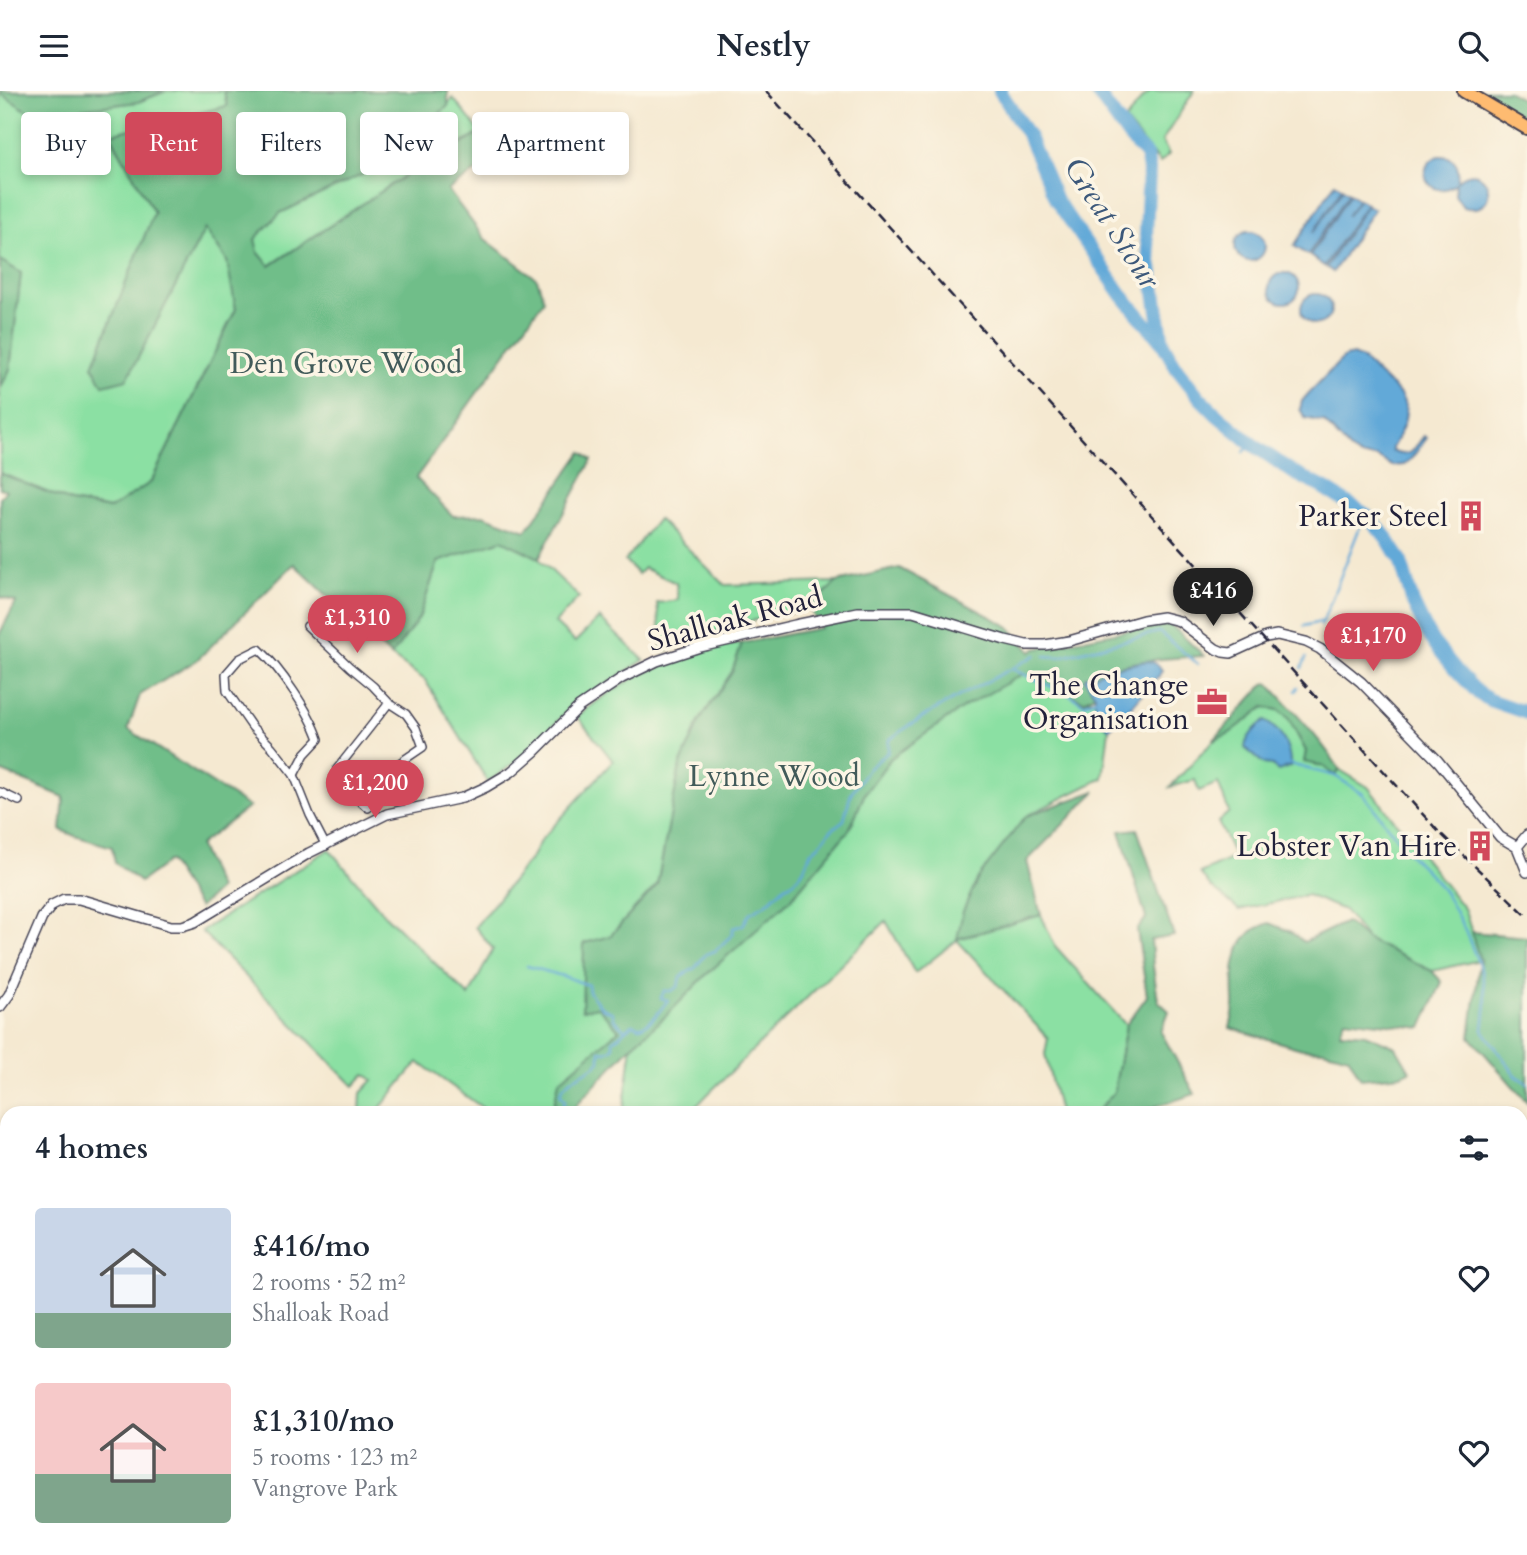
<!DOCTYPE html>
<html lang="en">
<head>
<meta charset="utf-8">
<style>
	:root { --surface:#fff; --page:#f6f6f7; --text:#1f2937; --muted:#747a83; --accent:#d1495b }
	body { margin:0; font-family:Cardo,serif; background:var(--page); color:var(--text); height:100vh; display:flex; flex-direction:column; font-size:26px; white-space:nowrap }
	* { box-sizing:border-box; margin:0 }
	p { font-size:23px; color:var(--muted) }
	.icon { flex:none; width:38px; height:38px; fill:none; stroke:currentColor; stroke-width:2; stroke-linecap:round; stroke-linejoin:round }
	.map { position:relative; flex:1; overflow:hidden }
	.side { position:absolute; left:0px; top:1015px; width:1528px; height:450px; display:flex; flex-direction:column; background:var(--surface); border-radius:21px 21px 0 0; box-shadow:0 4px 10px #0003 }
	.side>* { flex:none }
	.banner { position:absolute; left:21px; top:21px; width:700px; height:63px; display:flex; gap:14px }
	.price { position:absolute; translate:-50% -60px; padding:0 16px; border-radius:24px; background:var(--accent); color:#fff; font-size:23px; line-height:46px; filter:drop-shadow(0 2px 4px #0008) }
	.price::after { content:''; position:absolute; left:50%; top:42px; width:21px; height:16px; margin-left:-10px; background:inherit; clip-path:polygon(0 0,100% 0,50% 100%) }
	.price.active { background:#222; color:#fff }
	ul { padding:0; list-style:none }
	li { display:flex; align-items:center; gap:21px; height:175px; padding:0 35px }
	li span { display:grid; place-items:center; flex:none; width:196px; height:140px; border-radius:7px; color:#555 }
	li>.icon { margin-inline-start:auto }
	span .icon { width:84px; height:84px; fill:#fffc; stroke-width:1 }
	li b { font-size:30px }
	h2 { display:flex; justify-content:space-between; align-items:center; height:84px; padding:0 35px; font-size:30px }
	.chip { padding:0 24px; border-radius:7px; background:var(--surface); box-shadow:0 4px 10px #0003; font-size:24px; line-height:63px }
	.chip.active { background:var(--accent); color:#fff }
	header { display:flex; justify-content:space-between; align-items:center; height:91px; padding:0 35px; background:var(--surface); font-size:32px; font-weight:700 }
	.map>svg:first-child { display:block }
	.green { fill:#8be0a3; stroke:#56816f; stroke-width:2 }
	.forest { fill:#70be89; stroke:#497062; stroke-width:2 }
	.water { fill:#62a9d8; stroke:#42668a; stroke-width:2 }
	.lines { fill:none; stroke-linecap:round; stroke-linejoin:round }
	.stream { stroke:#62a9d8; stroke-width:2.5 }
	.river { stroke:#62a9d8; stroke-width:14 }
	.minor-casing { stroke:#424052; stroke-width:10 }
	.tertiary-casing { stroke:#424052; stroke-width:12 }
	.trunk-casing { stroke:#424052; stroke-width:16 }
	.minor { stroke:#fff; stroke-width:7 }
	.tertiary { stroke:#fff; stroke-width:9 }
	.trunk { stroke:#febb71; stroke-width:12 }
	.rail { stroke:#22223b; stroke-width:2.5; stroke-dasharray:10 5; stroke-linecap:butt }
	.labels { text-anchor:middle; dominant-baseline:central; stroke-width:7; stroke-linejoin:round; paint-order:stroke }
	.park-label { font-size:30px; fill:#425b5a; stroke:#fcf5e5 }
	.poi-label { font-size:30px; fill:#22223b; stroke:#fcf5e5; text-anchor:end }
	.street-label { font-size:30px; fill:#22223b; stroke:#fcf5e5 }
	.water-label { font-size:32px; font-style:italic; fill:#3c587a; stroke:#fcf5e5 }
</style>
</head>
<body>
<header><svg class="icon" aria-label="menu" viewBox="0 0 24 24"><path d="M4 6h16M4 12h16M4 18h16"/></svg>Nestly<svg class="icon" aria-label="search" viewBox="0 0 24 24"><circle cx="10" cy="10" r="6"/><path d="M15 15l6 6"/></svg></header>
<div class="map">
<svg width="1527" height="1464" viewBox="0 0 1527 1464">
	<rect width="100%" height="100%" fill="#fcf5e5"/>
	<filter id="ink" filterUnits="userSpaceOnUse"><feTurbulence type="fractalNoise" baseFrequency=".0143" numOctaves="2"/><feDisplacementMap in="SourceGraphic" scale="14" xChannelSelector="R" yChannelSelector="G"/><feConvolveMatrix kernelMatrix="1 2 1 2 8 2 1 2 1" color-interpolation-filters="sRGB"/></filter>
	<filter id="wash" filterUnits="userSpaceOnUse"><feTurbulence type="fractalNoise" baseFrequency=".00686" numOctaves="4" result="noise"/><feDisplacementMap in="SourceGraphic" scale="28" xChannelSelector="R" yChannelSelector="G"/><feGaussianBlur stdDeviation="1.57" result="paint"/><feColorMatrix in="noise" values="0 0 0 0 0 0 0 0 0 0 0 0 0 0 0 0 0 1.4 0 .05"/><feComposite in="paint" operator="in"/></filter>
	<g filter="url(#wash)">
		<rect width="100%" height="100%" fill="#f5e9d1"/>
		<g class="green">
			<path d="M166 0H224L227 15 110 44 154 121 93 275 127 288 205 137 227 170 236 218 151 391 111 418 71 411 0 383V298L10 278 21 182 0 169V2L41 29 81 18 138 11Z"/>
			<path d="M1151 0H1194L1162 50 1169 63 1160 72 1125 30 1141 9Z"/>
			<path d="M453 7 481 42 412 80 269 175 258 161 254 148 280 122 381 75 447 15Z"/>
			<path d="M658 428 725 494 837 491 809 517 734 534 662 561 657 512 678 509 676 492 644 477 638 483 625 470Z"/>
			<path d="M502 448 537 466 579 506 555 532 575 551 599 527 644 569 573 615 517 670 488 691 425 589 391 565 419 527 438 471Z"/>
			<path d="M742 552 732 581 700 629 680 675 657 794 610 845 582 918 598 915 620 939 561 989 554 1022H486L487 1020 418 971 376 1022H360L361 1002 373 989 365 983 354 995 201 840 329 758 384 823 469 905 493 858 475 836 532 766 540 750 613 670 577 625 610 601 639 584 696 561Z"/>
			<path d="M1023 583 1084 610 1096 608 1095 618 1109 638 1103 687 1026 725 978 787 957 848 1041 824 1055 855 1126 934 1114 1001 1096 1022H1059L1045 963 1048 947 957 849 915 882 886 830 708 1003 690 1022H623L632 955 849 739 865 702 891 667 964 616Z"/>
			<path d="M1264 616 1278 619 1288 626 1306 660 1304 671 1323 675 1335 685 1340 679 1368 696 1465 819 1480 869 1432 880 1368 849 1344 819 1307 804 1239 819 1209 794 1200 782 1235 766 1218 731 1229 721 1218 692 1199 700 1195 689 1170 696 1213 650Z"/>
		</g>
		<g class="forest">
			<path d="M0 0H166L138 11 81 18 41 29 0 2Z"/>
			<path d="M224 0H448V15L381 75 280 122 255 148 258 161 270 175 412 80 481 42 514 75 479 78 448 99 485 148 537 188 544 209 416 387 453 425 483 424 526 440 582 361 592 369 539 467 502 449 438 471 419 527 391 565 294 473 197 569 140 604 128 638 249 716 199 754 219 798 199 817 169 770 140 791 115 772 112 756 75 745 61 739 64 706 0 680V542L16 511 0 506V407L6 399 0 397V382L71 411 110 418 151 391 236 218 227 170 205 138 127 288 103 294 93 275 154 121 110 43 227 15Z"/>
			<path d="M1478 0H1508L1527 12V29Z"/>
			<path d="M0 169 21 182 10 278 0 298Z"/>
			<path d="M899 477 1008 535 1031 561 1035 558 1168 531 1204 565C1175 567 1118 569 1094 585L1095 604 1084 610 1023 583 964 616 891 667 865 702 849 739 791 808 706 884 666 925 632 955 577 1013 574 1022H552L559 990 619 939 598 916 582 919 584 852 610 845 657 794 680 675 700 629 732 581 742 552 821 537 809 517 837 491Z"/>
			<path d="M1268 592C1293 620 1320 647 1340 679L1335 685 1323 675 1304 671 1306 660 1288 627 1278 619 1264 616 1230 642 1213 650 1264 593Z"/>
			<path d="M1096 700 1027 770 1041 824 957 848 963 820 978 787 1026 725Z"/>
			<path d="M1137 738 1174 845 1151 849 1153 875 1158 910 1169 920 1161 941 1195 1003 1135 1022H1096L1114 1001 1126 934 1147 905 1137 839 1146 827 1120 740Z"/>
			<path d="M1346 831 1368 849 1432 880 1442 891 1422 937 1345 928 1340 941 1365 943 1396 956 1410 980 1401 984 1361 988 1349 966 1323 959 1302 958 1230 937C1232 928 1235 918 1234 909 1233 888 1232 858 1250 842 1255 837 1263 835 1269 832L1289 840 1304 851Z"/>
			<path d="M1471 841 1527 846V1011L1470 946 1480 869Z"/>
		</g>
		<g class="water">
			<path d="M1439 65C1455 64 1461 76 1457 90 1490 63 1504 127 1463 116L1455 104 1456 92C1432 113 1410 76 1439 65Z"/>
			<path d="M1335 92 1342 97 1313 142 1343 98 1349 102 1308 164 1294 155Z"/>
			<path d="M1350 103 1358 108 1347 125 1359 108 1366 113 1324 175 1310 165Z"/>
			<path d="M1367 114 1374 118 1333 181 1326 176Z"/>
			<circle cx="1250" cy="155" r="15"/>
			<circle cx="1284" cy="197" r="15"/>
			<circle cx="1316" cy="218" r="15"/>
			<path d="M1353 264C1366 269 1370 276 1380 285 1385 290 1392 294 1397 300 1414 319 1403 338 1392 357V360C1411 369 1414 357 1424 345L1427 347 1411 368 1404 374 1392 375 1377 366H1361L1351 360 1324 331 1305 327 1300 318 1302 310 1308 303 1339 271 1345 266Z"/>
			<path d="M1146 570C1154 570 1159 573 1162 580L1158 587 1154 589 1119 630 1109 638 1106 635 1095 618V604L1084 588 1086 585H1094L1103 579Z"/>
			<path d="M1265 630C1281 639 1291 657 1290 675L1282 679 1277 680 1272 674 1264 673 1245 657C1245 648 1257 634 1265 630Z"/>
		</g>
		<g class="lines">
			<g class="stream">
				<path d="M1244 361 1252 353"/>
				<path d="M1304 535 1324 530"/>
				<path d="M1321 535 1365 423"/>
				<path d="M1045 565 1059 566 1159 541 1198 573"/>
				<path d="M1302 577 1306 567"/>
				<path d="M1012 578 1070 604 1084 613 1096 608"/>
				<path d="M1296 600 1298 596"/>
				<path d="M1290 673 1335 685 1363 703 1405 758 1435 789 1448 807 1465 839 1482 881 1486 911 1483 939 1516 985 1527 992"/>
				<path d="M527 875 566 886 588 894 589 901 602 917 613 922V927L625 939 633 933 640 936C654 931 659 920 668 909L661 907 664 900H671L678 896 680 886 695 877 706 863 715 860 733 843V837L743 834 750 822 766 813 785 795 794 791 805 776 811 761 819 754 831 739 844 729 851 702 868 678 888 661 889 649C934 615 987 592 1036 564"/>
				<path d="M560 1022 565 1010 560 1003C567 984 588 984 600 970V960L606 961 613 957V949L619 945 625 939"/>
				<path d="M562 1458 570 1464"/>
				<path d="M540 1464 544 1458"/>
			</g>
			<g class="river">
				<path d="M1000 0 1029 46 1056 109 1122 204 1163 253 1177 278 1200 307 1216 323 1252 353 1294 382 1322 396 1365 423 1376 434 1385 445 1400 468 1413 512 1425 537 1433 551 1456 579 1479 603 1492 610 1527 622"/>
				<path d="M1096 0 1129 46 1146 64 1149 78 1146 144 1163 252"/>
			</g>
		</g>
	</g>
	<g filter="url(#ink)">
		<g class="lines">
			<g class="minor-casing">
				<g id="minor">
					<path d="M307 535 350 576 373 595 389 612 406 623 416 637 423 656 379 686 369 701 368 717 353 704 337 678 389 612"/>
					<path d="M259 558C280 577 310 621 319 648L305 663 294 684 272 656 252 636 227 600 226 583 239 568Z"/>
					<path d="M294 684 310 724 326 755"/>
					<path d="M0 701 19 710"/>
				</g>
			</g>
			<g class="tertiary-casing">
				<g id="tertiary">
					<path d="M1517 756 1527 744"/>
					<path d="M0 916 9 904 42 827 52 814 64 808H79L171 835H182L195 831 309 762 387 723 462 707 486 696 511 681 535 660 579 616 622 587 657 570 700 556 795 534 858 521H913L1005 549 1026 554H1045L1069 550 1143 529 1163 526 1179 530 1216 558 1223 561 1231 562 1266 546 1277 544 1306 551 1320 558 1361 591 1438 670 1500 746 1517 756 1527 781"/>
				</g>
			</g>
			<g class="trunk-casing">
				<path id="trunk" d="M1464 0 1527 37"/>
			</g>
			<use href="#minor" class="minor"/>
			<use href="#tertiary" class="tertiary"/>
			<use href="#trunk" class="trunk"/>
			<path class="rail" d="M766 0 1438 740 1527 825"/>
		</g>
	</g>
	<defs>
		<g id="building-bare" transform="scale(2.415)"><path d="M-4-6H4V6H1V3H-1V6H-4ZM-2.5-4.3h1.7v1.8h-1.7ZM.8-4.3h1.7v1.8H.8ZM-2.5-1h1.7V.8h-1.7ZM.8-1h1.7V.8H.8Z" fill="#d1495b" stroke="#fcf5e5" stroke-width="2.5" paint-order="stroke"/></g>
		<g id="office-bare" transform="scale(2.415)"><path d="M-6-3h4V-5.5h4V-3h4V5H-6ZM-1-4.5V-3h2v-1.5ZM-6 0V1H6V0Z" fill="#d1495b" stroke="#fcf5e5" stroke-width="2.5" paint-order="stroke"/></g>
	</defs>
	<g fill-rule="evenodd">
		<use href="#building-bare" x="1471" y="425"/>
		<use href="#office-bare" x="1212" y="611"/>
		<use href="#building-bare" x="1480" y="755"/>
	</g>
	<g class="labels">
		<g class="park-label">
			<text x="346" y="272">Den Grove Wood</text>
			<text x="774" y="685">Lynne Wood</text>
		</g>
		<g class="poi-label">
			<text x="1448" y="425">Parker Steel</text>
			<text x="1189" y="594">The Change<tspan x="1189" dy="34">Organisation</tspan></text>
			<text x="1457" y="755">Lobster Van Hire</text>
		</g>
		<g class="street-label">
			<text transform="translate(735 528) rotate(-15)">Shalloak Road</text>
		</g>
		<g class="water-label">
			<text transform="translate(1112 132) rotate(57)">Great Stour</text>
		</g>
	</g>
</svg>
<b class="price active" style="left:1213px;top:537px">£416</b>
<b class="price" style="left:357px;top:564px">£1,310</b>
<b class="price" style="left:1373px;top:582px">£1,170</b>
<b class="price" style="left:375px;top:729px">£1,200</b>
<div class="banner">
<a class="chip">Buy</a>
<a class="chip active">Rent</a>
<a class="chip">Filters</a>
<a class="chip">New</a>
<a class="chip">Apartment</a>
</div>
<section class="side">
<h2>4 homes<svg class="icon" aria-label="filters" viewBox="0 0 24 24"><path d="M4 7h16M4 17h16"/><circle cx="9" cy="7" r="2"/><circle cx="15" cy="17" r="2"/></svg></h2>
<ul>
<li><span style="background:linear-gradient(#c9d6e8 75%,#7fa58c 0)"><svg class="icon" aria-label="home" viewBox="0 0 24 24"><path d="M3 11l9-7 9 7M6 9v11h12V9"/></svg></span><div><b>£416/mo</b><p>2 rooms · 52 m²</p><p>Shalloak Road</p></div><svg class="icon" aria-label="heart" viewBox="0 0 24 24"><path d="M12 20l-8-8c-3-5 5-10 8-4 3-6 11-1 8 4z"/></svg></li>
<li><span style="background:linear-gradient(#f6c9c9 65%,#7fa58c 0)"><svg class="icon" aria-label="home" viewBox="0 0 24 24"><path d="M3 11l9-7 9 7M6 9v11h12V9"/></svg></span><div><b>£1,310/mo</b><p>5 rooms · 123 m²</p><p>Vangrove Park</p></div><svg class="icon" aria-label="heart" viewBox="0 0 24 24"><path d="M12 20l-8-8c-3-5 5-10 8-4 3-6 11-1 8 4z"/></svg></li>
</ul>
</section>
</div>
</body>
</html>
